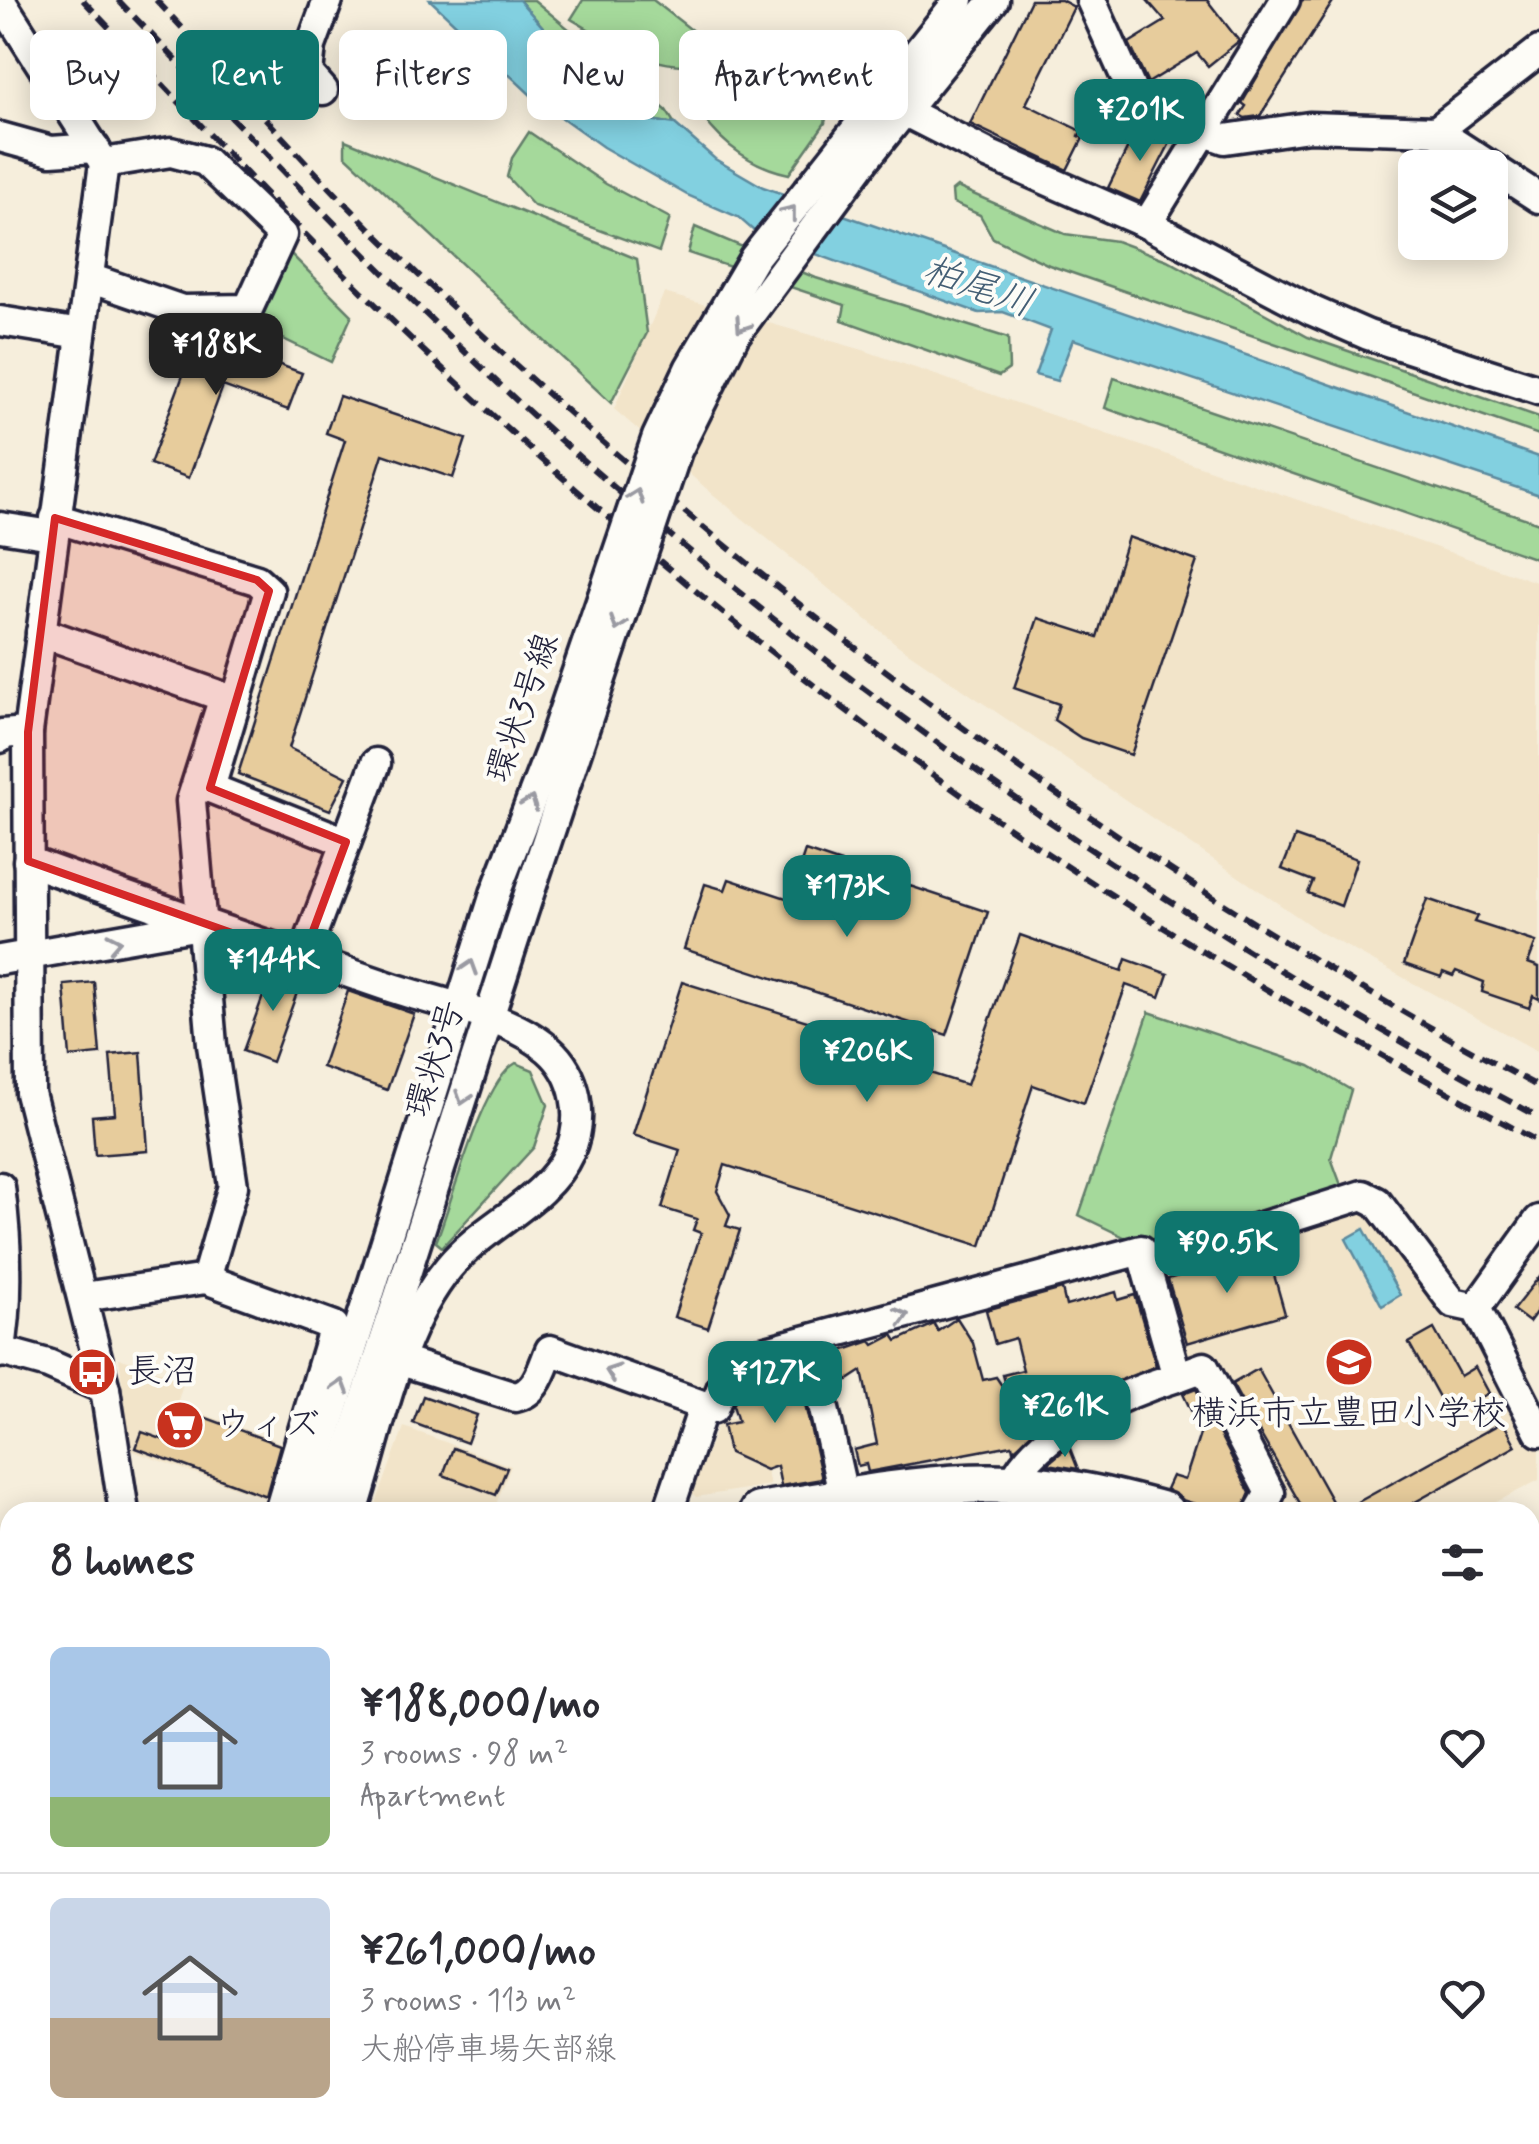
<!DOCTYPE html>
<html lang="en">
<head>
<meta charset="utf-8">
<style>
	:root { --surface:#fff; --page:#f7f7f7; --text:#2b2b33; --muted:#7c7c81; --line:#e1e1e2; --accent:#0f766e }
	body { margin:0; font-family:Mynerve,"Klee One",sans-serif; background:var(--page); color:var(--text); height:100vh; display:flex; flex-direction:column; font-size:38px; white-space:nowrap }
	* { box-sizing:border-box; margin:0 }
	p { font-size:32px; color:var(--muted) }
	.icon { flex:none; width:55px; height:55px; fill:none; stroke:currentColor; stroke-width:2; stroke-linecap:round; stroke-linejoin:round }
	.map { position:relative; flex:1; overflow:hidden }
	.side { position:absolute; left:0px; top:1502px; width:1540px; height:642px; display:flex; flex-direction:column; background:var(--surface); border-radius:30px 30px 0 0; box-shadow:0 5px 25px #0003 }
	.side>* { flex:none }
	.guide { position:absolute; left:30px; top:30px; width:1000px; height:90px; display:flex; gap:20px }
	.tools { position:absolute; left:1398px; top:150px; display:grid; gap:20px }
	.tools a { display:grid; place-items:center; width:110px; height:110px; border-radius:15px; background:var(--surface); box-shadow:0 5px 25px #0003; font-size:50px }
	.price { position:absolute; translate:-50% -85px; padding:0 22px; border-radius:20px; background:var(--accent); color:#fff; font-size:32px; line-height:65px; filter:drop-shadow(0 2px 5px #0008) }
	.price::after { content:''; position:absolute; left:50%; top:60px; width:30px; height:22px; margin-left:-15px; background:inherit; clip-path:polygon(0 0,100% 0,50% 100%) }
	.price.active { background:#222; color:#fff }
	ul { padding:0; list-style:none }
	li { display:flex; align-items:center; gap:30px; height:250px; padding:0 50px }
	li+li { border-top:2px solid var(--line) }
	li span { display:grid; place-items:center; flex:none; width:280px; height:200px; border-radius:15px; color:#555 }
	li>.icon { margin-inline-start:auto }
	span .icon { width:120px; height:120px; fill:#fffc; stroke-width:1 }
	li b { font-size:42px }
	h2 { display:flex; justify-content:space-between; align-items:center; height:120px; padding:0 50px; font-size:42px }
	.tag { padding:0 35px; border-radius:15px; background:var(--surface); box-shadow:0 5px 25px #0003; font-size:35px; line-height:90px }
	.tag.active { background:var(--accent); color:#fff }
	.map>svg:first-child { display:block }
	.built { fill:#f2e4c9 }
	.green { fill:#a5d99b; stroke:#647e6b; stroke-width:2.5 }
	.water { fill:#82d0e0; stroke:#5c8a9e; stroke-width:2.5 }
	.building { fill:#e7cc9c; stroke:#22223b; stroke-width:2.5 }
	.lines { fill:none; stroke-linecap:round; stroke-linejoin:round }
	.minor-casing { stroke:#22223b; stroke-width:35 }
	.major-casing { stroke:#22223b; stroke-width:45 }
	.minor { stroke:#fdfcf7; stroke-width:28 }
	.major { stroke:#fdfcf7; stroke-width:38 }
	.rail { stroke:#22223b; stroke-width:6; stroke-dasharray:15 8; stroke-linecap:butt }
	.minor-bridge-casing { stroke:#22223b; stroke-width:35; stroke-linecap:butt }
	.minor-bridge { stroke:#fdfcf7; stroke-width:28 }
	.oneway { stroke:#9a9aa2 }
	.marked { fill:#d62828; fill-opacity:0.2; stroke:#d62828; stroke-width:8; stroke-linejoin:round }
	.labels { text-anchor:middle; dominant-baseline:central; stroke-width:8; stroke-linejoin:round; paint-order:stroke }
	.street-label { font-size:35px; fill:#22223b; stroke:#fdfcf7 }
	.poi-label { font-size:35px; fill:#22223b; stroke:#fdfcf7; text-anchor:start }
	.water-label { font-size:38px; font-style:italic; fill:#445f75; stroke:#fdfcf7 }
</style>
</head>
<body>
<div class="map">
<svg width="1539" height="2144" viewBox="0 0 1539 2144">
	<rect width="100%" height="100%" fill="#f6eedc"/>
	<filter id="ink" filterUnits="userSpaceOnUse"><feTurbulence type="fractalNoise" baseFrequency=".01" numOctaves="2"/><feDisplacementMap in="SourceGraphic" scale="20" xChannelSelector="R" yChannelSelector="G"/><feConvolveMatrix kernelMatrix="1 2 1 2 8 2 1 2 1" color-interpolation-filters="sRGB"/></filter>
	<g filter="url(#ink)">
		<g class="built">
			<path d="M664 293 863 350 1539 583V1052L1320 932 899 646 715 496 614 409Z"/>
			<path d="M1359 1208 1372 1213 1445 1316 1466 1323 1539 1441V1480L1489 1506 1465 1512H1286L1237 1425 1182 1366 1158 1268 1330 1220Z"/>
			<path d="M119 1358 184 1380 177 1404 289 1446 270 1500 130 1450Z"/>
			<path d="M753 1415 770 1485 696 1497 691 1492 720 1420Z"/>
			<path d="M404 1427 511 1466 493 1512 469 1505 466 1512H373Z"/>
		</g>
		<g class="green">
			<path d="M519 0H534L666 110 675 124 637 118 553 48 548 33Z"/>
			<path d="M583 0H653L734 63C658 72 635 57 571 19Z"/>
			<path d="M744 86 807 87 829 103 825 123 789 174C754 167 724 146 703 117L714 96Z"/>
			<path d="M529 132 606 184 670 218 659 252 534 206 507 177 512 158Z"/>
			<path d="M345 140 637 259 647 333 611 403 345 155Z"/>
			<path d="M957 187 1065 234 1116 241 1167 260 1308 337 1539 417V435L1049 265 993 238 980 215 953 203 952 191Z"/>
			<path d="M695 227 816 278 1008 338 1009 369 999 376 842 320 845 305 688 253Z"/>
			<path d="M288 251 352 315 331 362 265 330 259 319Z"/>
			<path d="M1114 378 1539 523V560L1105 408Z"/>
			<path d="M1149 1012 1310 1066 1351 1090 1331 1158 1345 1196 1159 1254 1079 1215Z"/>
			<path d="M516 1063 533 1070 548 1105 534 1147 442 1247 436 1242C452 1202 483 1080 516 1063Z"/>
			<path d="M380 2135H872V2144H389Z"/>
		</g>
		<g class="water">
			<path d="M430 0H519L548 33 553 48 637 118 675 124 715 159 763 187 1539 457V495L1073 339 1057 381 1035 375 1051 330 1003 312 979 313 755 232 738 217 687 195 603 147 533 97Z"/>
			<path d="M1364 1229 1400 1295 1382 1306 1346 1239Z"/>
		</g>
		<g class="building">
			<path d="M1031 0H1061L1074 7 1026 104 1081 131 1079 136 1083 138 1067 170 970 124Z"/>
			<path d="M1147 0H1207L1239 41 1208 66 1197 53 1148 83 1129 43 1165 21Z"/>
			<path d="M1302 0H1334L1260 116 1245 118 1240 115 1246 106 1242 103Z"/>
			<path d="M1138 127 1172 139 1140 202 1108 188Z"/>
			<path d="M198 335 302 373 288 410 223 386 189 478 150 464Z"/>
			<path d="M339 396 466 439 453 478 383 454 289 748 347 777 330 810 238 774 345 440 326 433Z"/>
			<path d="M1128 537 1197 561 1131 755 1081 738 1054 720 1059 704 1014 688 1038 618 1097 637Z"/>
			<path d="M1295 837 1357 859 1341 906 1308 893 1313 881 1282 869Z"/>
			<path d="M805 851 988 912 947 1035 684 949 705 884 725 890 729 879 789 899Z"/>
			<path d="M1427 899 1477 916 1474 922 1536 942 1528 963 1539 967V999L1533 996 1529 1008 1482 992 1484 982 1456 971 1453 976 1443 972 1441 977 1404 964Z"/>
			<path d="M1020 935 1122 971 1126 959 1168 974 1160 997 1126 985 1084 1103 1033 1085 981 1246 725 1165 717 1191 730 1215 726 1226 740 1230 708 1328 674 1317 701 1233 693 1230 697 1219 662 1208 680 1150 633 1135 682 982 833 1029 830 1041 967 1085Z"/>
			<path d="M274 966 303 976 272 1062 243 1051Z"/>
			<path d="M94 982 100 1054 70 1057 64 985Z"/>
			<path d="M348 991 414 1014 387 1090 322 1067Z"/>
			<path d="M141 1052 148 1151 95 1155 92 1116 115 1114 110 1055Z"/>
			<path d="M1267 1250 1285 1314 1187 1343 1168 1279Z"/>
			<path d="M1539 1277V1308L1529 1322 1513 1310Z"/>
			<path d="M1062 1289 1066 1306 1116 1292 1118 1300 1135 1295 1156 1366 1074 1401 1013 1450 1012 1445 868 1472 866 1464 858 1466 854 1450 877 1444 862 1371 848 1380 830 1355 871 1341 874 1345 893 1335 897 1341 934 1324 938 1331 957 1318 973 1343 983 1380 996 1377 1009 1396 1003 1375 1023 1370 1015 1338 995 1344 986 1310Z"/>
			<path d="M1434 1329 1460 1376 1475 1367 1489 1393 1449 1415 1409 1343Z"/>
			<path d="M795 1361 822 1479 781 1486 777 1466 766 1470 729 1453 723 1425 738 1422 733 1405 736 1400 749 1396 746 1375Z"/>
			<path d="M1258 1369 1338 1512H1305L1242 1402 1232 1384Z"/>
			<path d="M1196 1389 1250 1493 1242 1512H1221L1182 1500 1166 1489 1172 1476 1185 1480 1201 1431 1183 1394Z"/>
			<path d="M423 1396 477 1415 467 1443 413 1423Z"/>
			<path d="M182 1409 280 1445 266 1496 136 1448 142 1432 170 1442Z"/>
			<path d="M1503 1422 1516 1446 1397 1512H1340Z"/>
			<path d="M1069 1446 1078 1469 1048 1464 1052 1460Z"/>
			<path d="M453 1448 507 1468 496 1495 443 1475Z"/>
		</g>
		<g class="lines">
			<g class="minor-casing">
				<g id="minor">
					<path d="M0 0 104 163 28 732 30 1093 105 1389 124 1512"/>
					<path d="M1091 0 1140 109 1225 139 1309 127 1436 131 1539 198"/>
					<path d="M323 90 308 73 311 46 328 0"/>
					<path d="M880 99 990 155 1147 224 1313 311 1368 335 1539 390"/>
					<path d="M1436 131 1539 51"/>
					<path d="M0 137 51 151 95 148"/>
					<path d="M842 147 959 0"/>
					<path d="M863 162 994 0"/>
					<path d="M1147 224 1285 0"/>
					<path d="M89 278 182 310 248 309 282 235 205 161 171 152 104 163"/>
					<path d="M0 321 81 334"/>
					<path d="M55 518 257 580 269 591 210 788 346 842"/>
					<path d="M0 527 52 535"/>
					<path d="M41 632 224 697 191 801 212 1045 233 1186 206 1279"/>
					<path d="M0 738 2 734 28 732"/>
					<path d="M28 861C149 906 271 946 393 988 442 1004 508 1015 548 1049 577 1074 585 1118 569 1153 547 1202 483 1225 449 1267 395 1332 379 1433 353 1512"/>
					<path d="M303 958 376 763"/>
					<path d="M0 960 200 925"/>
					<path d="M0 1187C7 1242 10 1299 0 1353"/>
					<path d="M1147 1263 1363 1195 1377 1202 1453 1303 1476 1308 1539 1432"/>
					<path d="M83 1297 206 1279 334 1326 279 1512"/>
					<path d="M1476 1308 1539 1220"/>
					<path d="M809 1342 847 1512"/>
					<path d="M1 1351 48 1364 105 1389"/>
					<path d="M401 1361 515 1397C537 1393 542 1369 550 1350L713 1409 733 1360 1141 1250 1177 1377C1124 1393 1036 1430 1012 1484"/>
					<path d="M1177 1377 1204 1367 1270 1493 1259 1512"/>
					<path d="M301 1512 495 894"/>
					<path d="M329 1512 525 906"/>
					<path d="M668 1512 704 1405"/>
					<path d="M0 1726 10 1716"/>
					<path d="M1530 1925 1539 1918"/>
					<path d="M0 1949 10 1944"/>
					<path d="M346 2135 355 2144"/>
					<path d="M942 2135V2144"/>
					<path d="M1245 2137 1270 2144"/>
					<path d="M94 2144 97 2135"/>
					<path d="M125 2144 128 2135"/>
					<path d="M279 2144 284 2135"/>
					<path d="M1420 2144 1423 2135"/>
				</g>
			</g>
			<g class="major-casing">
				<g id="major">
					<path d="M759 1512C842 1499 929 1480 1013 1484 1064 1486 1115 1499 1164 1512"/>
					<path d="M1530 1641 1539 1644"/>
					<path d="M0 1647 10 1644"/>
				</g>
			</g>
			<use href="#minor" class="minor"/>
			<use href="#major" class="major"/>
			<g class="rail">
				<path d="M83 0C156 77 228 155 302 231 469 402 652 561 842 707 1059 875 1298 1011 1539 1142"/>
				<path d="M118 0C271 158 420 317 585 462 876 717 1198 936 1539 1117"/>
				<path d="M156 0C231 79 303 163 381 239 727 574 1114 861 1539 1087"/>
			</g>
			<g class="minor-bridge-casing">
				<g id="minor-bridge">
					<path d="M495 894 550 751 657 437 690 367 754 258 842 147"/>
					<path d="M525 906 677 451 735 335 863 162"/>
				</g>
			</g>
			<use href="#minor-bridge" class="minor-bridge"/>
		</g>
		<defs><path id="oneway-chevron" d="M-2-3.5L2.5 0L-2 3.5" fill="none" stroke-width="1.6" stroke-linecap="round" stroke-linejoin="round" transform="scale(2.5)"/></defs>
		<g class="oneway">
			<use href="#oneway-chevron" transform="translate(790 212) rotate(-52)"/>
			<use href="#oneway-chevron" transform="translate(742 325) rotate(123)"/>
			<use href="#oneway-chevron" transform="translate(636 496) rotate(-70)"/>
			<use href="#oneway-chevron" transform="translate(618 624) rotate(108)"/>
			<use href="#oneway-chevron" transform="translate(530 803) rotate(-69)"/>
			<use href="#oneway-chevron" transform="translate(114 942) rotate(-11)"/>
			<use href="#oneway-chevron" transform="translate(470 967) rotate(-72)"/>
			<use href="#oneway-chevron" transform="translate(463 1098) rotate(108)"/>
			<use href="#oneway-chevron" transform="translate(902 1316) rotate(-16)"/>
			<use href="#oneway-chevron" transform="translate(612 1372) rotate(-160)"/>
			<use href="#oneway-chevron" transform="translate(341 1386) rotate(-73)"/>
		</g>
	</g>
	<path class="marked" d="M55 518 257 580 269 591 210 788 346 842 303 958 28 861V732Z"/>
	<defs>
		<g id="school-disc" transform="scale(2.5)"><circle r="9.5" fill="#c8321e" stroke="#fdfcf7"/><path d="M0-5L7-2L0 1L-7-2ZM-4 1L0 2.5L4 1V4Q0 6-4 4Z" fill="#fff"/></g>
		<g id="bus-disc" transform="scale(2.5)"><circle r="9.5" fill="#c8321e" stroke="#fdfcf7"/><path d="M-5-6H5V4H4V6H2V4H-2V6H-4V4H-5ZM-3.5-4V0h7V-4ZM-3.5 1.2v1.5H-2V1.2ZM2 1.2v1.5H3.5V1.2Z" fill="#fff"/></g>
		<g id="supermarket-disc" transform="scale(2.5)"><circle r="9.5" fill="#c8321e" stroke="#fdfcf7"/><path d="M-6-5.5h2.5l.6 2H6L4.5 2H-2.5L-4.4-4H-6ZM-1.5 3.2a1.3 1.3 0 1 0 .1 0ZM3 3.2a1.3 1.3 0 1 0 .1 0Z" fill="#fff"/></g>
	</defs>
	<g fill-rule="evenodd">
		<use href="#school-disc" x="1349" y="1362"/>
		<use href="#bus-disc" x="92" y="1372"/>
		<use href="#supermarket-disc" x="180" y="1425"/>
	</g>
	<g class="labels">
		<g class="street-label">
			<text transform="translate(523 708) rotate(-71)">環状3号線</text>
			<text transform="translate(436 1059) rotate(-72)">環状3号</text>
		</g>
		<g class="poi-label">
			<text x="127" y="1372">長沼</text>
			<text x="1349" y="1414" text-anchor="middle">横浜市立豊田小学校</text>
			<text x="215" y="1425">ウィズ</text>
		</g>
		<g class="water-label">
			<text transform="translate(978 288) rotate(19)">柏尾川</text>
		</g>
	</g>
</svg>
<div class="tools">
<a><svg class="icon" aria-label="layers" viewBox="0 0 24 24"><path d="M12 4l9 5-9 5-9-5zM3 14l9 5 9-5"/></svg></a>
</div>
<b class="price" style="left:1140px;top:164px">¥201K</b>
<b class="price active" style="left:216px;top:398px">¥188K</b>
<b class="price" style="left:847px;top:940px">¥173K</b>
<b class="price" style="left:273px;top:1014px">¥144K</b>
<b class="price" style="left:867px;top:1105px">¥206K</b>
<b class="price" style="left:1227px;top:1296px">¥90.5K</b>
<b class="price" style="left:775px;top:1426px">¥127K</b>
<b class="price" style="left:1065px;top:1460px">¥261K</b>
<div class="guide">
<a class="tag">Buy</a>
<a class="tag active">Rent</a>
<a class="tag">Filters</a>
<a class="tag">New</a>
<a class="tag">Apartment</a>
</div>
<section class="side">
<h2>8 homes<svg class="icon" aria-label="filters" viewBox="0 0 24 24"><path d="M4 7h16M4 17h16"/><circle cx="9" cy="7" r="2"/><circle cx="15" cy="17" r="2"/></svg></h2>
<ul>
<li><span style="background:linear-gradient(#a9c7e8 75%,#8fb573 0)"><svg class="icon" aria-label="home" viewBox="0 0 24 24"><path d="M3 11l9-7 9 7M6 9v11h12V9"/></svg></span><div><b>¥188,000/mo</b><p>3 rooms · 98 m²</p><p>Apartment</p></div><svg class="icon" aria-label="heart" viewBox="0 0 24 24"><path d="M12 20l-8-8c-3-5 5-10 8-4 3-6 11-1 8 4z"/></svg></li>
<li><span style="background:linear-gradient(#c9d6e8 60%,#b9a48a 0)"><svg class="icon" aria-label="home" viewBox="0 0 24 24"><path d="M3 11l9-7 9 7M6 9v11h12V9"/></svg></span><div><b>¥261,000/mo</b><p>3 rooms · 113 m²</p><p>大船停車場矢部線</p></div><svg class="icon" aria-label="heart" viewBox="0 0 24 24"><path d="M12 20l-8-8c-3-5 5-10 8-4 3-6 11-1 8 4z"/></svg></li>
</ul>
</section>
</div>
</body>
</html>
